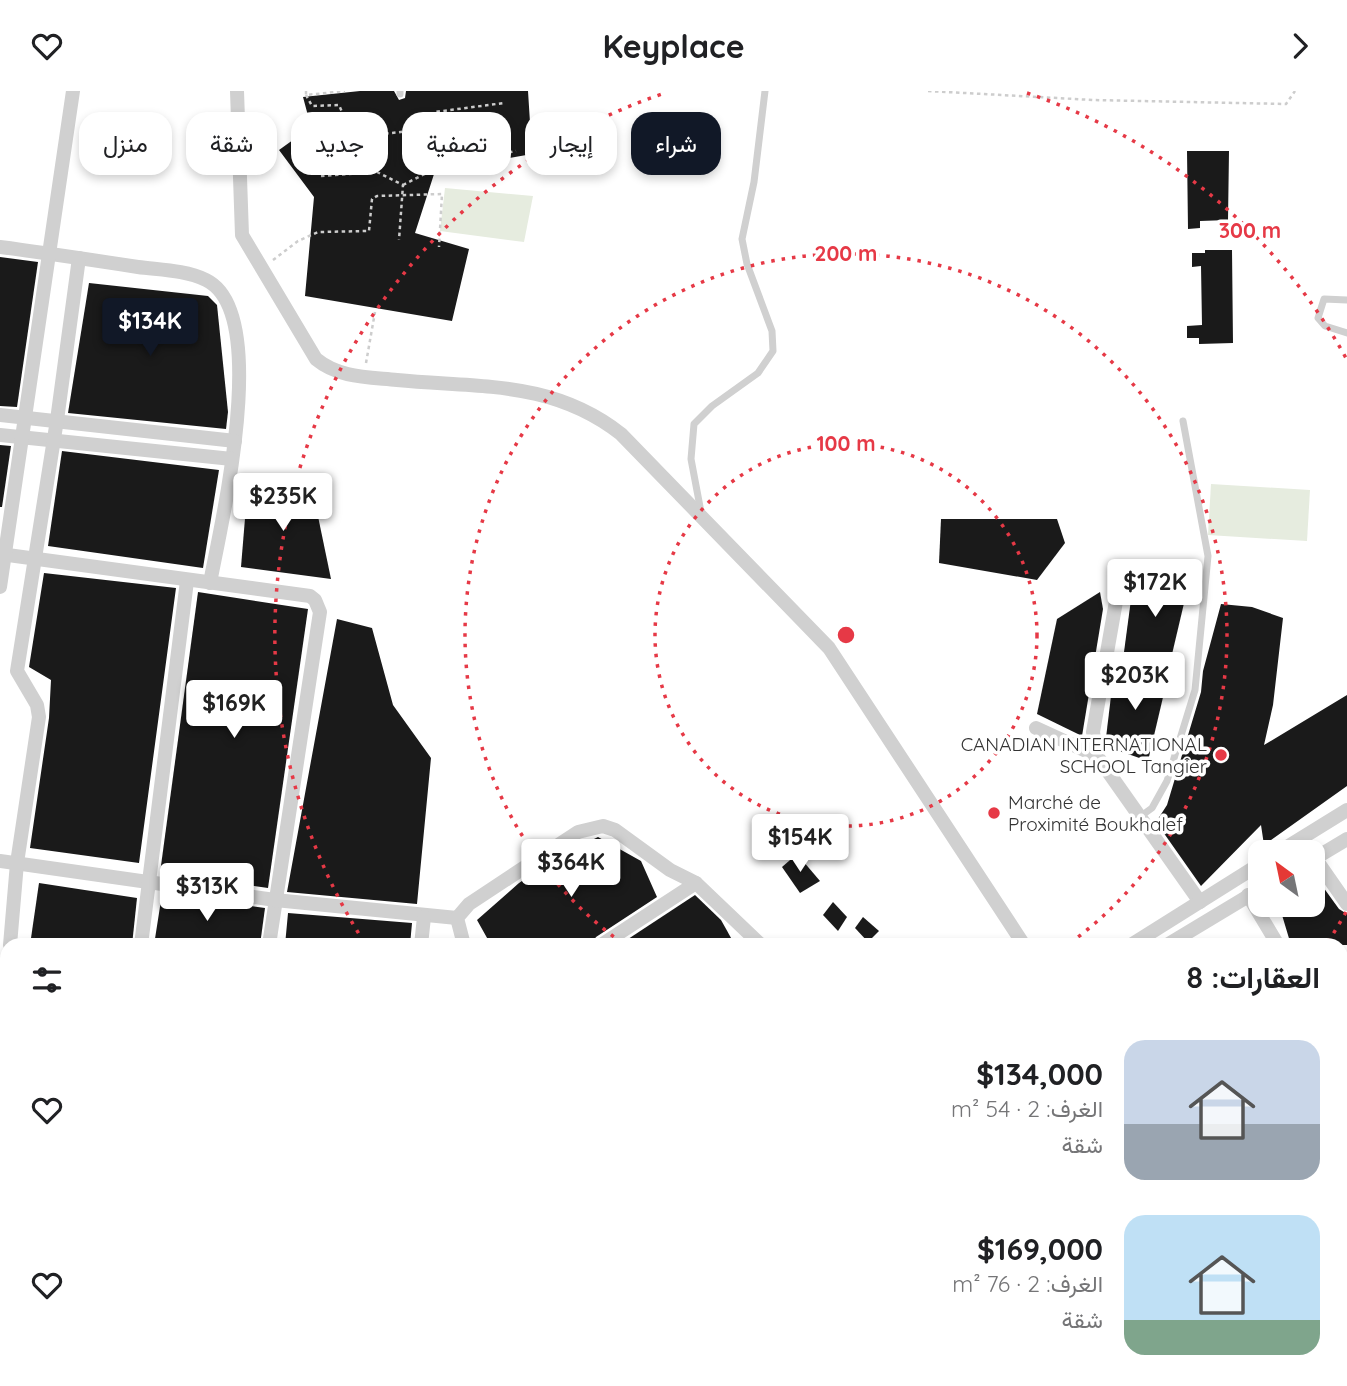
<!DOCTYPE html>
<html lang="ar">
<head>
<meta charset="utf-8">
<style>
	:root { --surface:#fff; --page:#f2f2f2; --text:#202124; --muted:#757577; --accent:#111827 }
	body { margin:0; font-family:Quicksand,Vazirmatn,sans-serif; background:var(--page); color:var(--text); direction:rtl; height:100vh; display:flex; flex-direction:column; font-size:26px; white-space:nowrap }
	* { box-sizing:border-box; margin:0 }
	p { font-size:23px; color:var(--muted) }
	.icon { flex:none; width:38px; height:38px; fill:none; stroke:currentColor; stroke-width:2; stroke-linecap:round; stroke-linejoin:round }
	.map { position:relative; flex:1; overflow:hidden; direction:ltr }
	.panel { position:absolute; left:0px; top:847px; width:1348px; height:448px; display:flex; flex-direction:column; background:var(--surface); border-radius:21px 21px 0 0; box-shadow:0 4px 10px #0003; direction:rtl }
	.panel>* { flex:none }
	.banner { position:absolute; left:21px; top:21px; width:700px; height:63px; direction:rtl; display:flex; gap:14px }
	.needle { width:46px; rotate:327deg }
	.fabs { position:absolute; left:1248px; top:749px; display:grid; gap:14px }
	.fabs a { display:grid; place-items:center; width:77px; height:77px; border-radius:14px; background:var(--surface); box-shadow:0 4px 10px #0003; font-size:35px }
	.price { position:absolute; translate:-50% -60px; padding:0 16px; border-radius:7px; background:#fff; color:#222; font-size:23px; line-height:46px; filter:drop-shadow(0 2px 4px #0008) }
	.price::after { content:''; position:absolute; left:50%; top:42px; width:21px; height:16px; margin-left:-10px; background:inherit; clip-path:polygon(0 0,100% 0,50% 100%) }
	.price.current { background:var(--accent); color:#fff }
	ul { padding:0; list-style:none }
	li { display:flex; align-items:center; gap:21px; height:175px; padding:0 28px }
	li span { display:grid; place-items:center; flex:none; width:196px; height:140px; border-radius:21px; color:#555 }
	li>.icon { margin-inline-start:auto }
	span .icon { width:84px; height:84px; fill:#fffc; stroke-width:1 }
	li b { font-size:30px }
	h2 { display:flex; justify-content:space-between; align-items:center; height:84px; padding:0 28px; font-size:30px }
	.tag { padding:0 24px; border-radius:21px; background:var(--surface); box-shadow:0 4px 10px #0003; font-size:24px; line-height:63px }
	.tag.current { background:var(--accent); color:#fff }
	header { display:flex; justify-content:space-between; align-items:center; height:91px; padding:0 28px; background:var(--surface); font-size:32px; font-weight:700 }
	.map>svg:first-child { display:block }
	.green { fill:#e6ecdf }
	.building { fill:#1a1a1a }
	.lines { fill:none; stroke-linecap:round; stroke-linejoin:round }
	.path { stroke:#cdcdcd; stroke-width:2.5; stroke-dasharray:3.5 3.5; stroke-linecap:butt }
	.service { stroke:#d0d0d0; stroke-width:7 }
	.minor { stroke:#d0d0d0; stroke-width:14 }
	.ring { fill:none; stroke:#e63946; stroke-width:3.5; stroke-dasharray:3.5 7 }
	.poi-dot { fill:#e63946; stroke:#fff; stroke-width:2.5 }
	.labels { text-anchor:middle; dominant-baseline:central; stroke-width:7; stroke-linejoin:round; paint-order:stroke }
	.poi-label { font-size:19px; fill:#333; stroke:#fff; text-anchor:end }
	.centre { fill:#e63946; stroke:#fff; stroke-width:3.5 }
	.ring-label { font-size:21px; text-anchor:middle; font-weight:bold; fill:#e63946; stroke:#fff; stroke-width:7; stroke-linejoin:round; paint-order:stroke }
</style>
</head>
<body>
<header><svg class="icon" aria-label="forward" viewBox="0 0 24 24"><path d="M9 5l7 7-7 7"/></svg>Keyplace<svg class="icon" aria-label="heart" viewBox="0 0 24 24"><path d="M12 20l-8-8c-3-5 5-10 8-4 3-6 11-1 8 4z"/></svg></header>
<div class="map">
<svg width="1347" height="1295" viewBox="0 0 1347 1295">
	<rect width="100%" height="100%" fill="#fff"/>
	<g class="green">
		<path d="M445 97 533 105 524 151 440 140Z"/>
		<path d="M1211 393 1310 399 1307 450 1208 444Z"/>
	</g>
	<g class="building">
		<path d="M360 0H394L399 9 405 7 406 0H528L532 63 435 80 415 142 469 158 452 230 305 205 314 106 279 59 311 36 303 6Z"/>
		<path d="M1187 60H1229L1228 129 1200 130V137L1188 138Z"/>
		<path d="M1205 159H1232L1233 252 1199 253V247H1187V235L1202 234 1201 175 1192 176V162H1205Z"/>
		<path d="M0 166 38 171 17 316 0 315Z"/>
		<path d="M89 192 208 205 217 214 228 321 226 338 68 322Z"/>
		<path d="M0 354 11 355 2 416H0Z"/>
		<path d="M62 360 219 379 203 477 48 455Z"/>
		<path d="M248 391 314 406 331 488 241 476Z"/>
		<path d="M941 428H1057L1065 452 1037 489 939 472Z"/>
		<path d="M44 482 176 497 139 772 30 757 49 627 51 589 29 576Z"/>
		<path d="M1134 486 1189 491 1169 576 1124 561Z"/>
		<path d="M198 501 308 518 268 797 160 782Z"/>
		<path d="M1100 501 1103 518 1082 645 1037 623 1057 528Z"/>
		<path d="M1221 513 1252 516 1283 527 1273 614 1264 654 1347 604V695L1264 754 1261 734 1201 795 1156 731 1167 714 1201 601 1203 580Z"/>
		<path d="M337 528 372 537 393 614 431 667 417 813 287 801Z"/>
		<path d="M1114 580 1168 585 1148 670 1105 655Z"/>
		<path d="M598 746 641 770 657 806 596 846 591 854H491L477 829 519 792 556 767Z"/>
		<path d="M797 763 820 790 800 802 782 776Z"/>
		<path d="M1318 789 1339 818 1347 823V854H1291L1279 814H1312V792Z"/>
		<path d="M39 792 137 807 132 854H30Z"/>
		<path d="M162 803 265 817 260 854H154Z"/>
		<path d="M695 804 721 829 735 854H619Z"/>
		<path d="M833 811 847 826 838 840 823 824Z"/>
		<path d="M288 822 412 832 410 854H285Z"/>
		<path d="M863 826 879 840 868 851 855 837Z"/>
	</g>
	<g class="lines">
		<g class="path">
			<path d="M306 0V4L345 0"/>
			<path d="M928 0 1093 9 1286 13 1295 0"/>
			<path d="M306 4 312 15 339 14 345 28 362 27 369 42 373 44 428 38 435 21 504 12"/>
			<path d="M321 85 377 81 403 94 399 149"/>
			<path d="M403 94 442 74 516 60"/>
			<path d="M273 169 298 150 318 141 369 140 372 108 377 105 442 103 439 156"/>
			<path d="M366 272 375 221"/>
		</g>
		<g class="service">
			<path d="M400 0V3"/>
			<path d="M1347 209 1324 208 1318 227 1325 235 1347 242"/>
			<path d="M701 421 691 368 694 333 712 315 758 282 773 260 772 240 747 173 742 148 754 91 765 0"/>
			<path d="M1141 725 1152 717 1167 690 1195 599 1208 465 1183 330"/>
			<path d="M710 1295 715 1288"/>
		</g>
		<g class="minor">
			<path d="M237 0 242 144 316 268C339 287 368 286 397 289 480 297 552 289 621 343L829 557 1024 854"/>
			<path d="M0 156C46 162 92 169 138 176 160 179 185 179 206 189 272 221 221 433 210 492"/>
			<path d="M0 324 235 350"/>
			<path d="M0 344 232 368"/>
			<path d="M0 463 310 505 315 509 320 521 269 854"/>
			<path d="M0 496 73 0"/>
			<path d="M1118 499 1093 641 1097 665 1200 811"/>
			<path d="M1036 637 1097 665"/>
			<path d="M1279 761 1347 719"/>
			<path d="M1315 767 1347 813"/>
			<path d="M1312 769 1347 748"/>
			<path d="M0 770 275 809 457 827"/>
			<path d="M1248 804 1278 854"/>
			<path d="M10 854 17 772 39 626 37 614 17 580 57 329 79 167"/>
			<path d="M141 854 187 490"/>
			<path d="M421 854 424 826"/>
			<path d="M464 854 457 827 469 813 578 741 603 735 615 739 670 779 696 792 761 854"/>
			<path d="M601 854 696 792"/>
			<path d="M1131 854 1260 773"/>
			<path d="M1167 854 1260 798"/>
			<path d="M0 905 7 886"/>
			<path d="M1340 909 1347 912"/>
			<path d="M0 1065 7 1066"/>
			<path d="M1340 1130 1347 1140"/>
			<path d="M0 1199 7 1200"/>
			<path d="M0 1221 7 1222"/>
			<path d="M520 1288 525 1295"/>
			<path d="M654 1288 659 1295"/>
			<path d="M675 1288 677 1295"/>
			<path d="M806 1288 810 1295"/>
			<path d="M1061 1288 1064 1295"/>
			<path d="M1212 1288 1216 1295"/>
			<path d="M1312 1288 1327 1295"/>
			<path d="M87 1295 88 1288"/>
			<path d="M315 1295 316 1288"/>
			<path d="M435 1295 445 1288"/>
			<path d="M475 1295 487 1288"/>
			<path d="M846 1295C868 1291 898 1295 917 1288"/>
			<path d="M1000 1295 1020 1288"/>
			<path d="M1288 1295 1295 1288"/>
		</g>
	</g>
	<g class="ring">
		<circle cx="846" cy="544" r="191"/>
		<path d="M622 852A381 381 0 1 1 1070 852"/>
		<path d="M1346 821A572 572 0 0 1 1328 851M364 851A572 572 0 0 1 665 2M1027 2A572 572 0 0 1 1346 267"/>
	</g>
	<g class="poi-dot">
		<circle cx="1221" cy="664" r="7"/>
		<circle cx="994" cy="722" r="7"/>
	</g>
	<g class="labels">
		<g class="poi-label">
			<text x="1207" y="653">CANADIAN INTERNATIONAL<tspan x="1207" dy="22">SCHOOL Tangier</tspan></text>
			<text x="1008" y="711" text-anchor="start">Marché de<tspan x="1008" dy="22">Proximité Boukhalef</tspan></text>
		</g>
	</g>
	<circle cx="846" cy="544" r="10" class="centre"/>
	<g class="ring-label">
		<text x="1250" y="147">300 m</text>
		<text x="846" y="170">200 m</text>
		<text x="846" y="360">100 m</text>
	</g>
</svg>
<div class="fabs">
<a><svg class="needle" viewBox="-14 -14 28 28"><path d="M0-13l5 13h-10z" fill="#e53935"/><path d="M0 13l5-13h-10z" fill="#757577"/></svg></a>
</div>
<b class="price current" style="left:150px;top:267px">$134K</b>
<b class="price" style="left:283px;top:442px">$235K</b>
<b class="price" style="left:1155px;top:528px">$172K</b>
<b class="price" style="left:1135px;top:621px">$203K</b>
<b class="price" style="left:234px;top:649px">$169K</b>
<b class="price" style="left:800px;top:783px">$154K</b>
<b class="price" style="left:571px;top:808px">$364K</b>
<b class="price" style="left:207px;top:832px">$313K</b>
<div class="banner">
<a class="tag current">شراء</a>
<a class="tag">إيجار</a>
<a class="tag">تصفية</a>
<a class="tag">جديد</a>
<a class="tag">شقة</a>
<a class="tag">منزل</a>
</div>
<section class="panel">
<h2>العقارات: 8<svg class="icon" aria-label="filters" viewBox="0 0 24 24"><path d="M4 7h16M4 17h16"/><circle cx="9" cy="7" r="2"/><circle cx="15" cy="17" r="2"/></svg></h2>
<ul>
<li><span style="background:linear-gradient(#c9d6e8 60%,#9aa5b1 0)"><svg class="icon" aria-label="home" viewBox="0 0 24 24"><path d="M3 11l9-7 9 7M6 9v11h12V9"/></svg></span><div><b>$134,000</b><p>الغرف: 2 · 54 m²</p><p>شقة</p></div><svg class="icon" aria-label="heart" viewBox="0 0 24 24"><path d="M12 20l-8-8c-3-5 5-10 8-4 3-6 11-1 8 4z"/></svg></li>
<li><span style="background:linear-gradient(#bfe0f5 75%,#7fa58c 0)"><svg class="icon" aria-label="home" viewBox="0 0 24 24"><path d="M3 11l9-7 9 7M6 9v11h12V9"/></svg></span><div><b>$169,000</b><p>الغرف: 2 · 76 m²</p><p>شقة</p></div><svg class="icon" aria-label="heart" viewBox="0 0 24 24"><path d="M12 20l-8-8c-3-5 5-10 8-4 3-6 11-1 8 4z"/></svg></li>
</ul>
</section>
</div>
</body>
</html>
